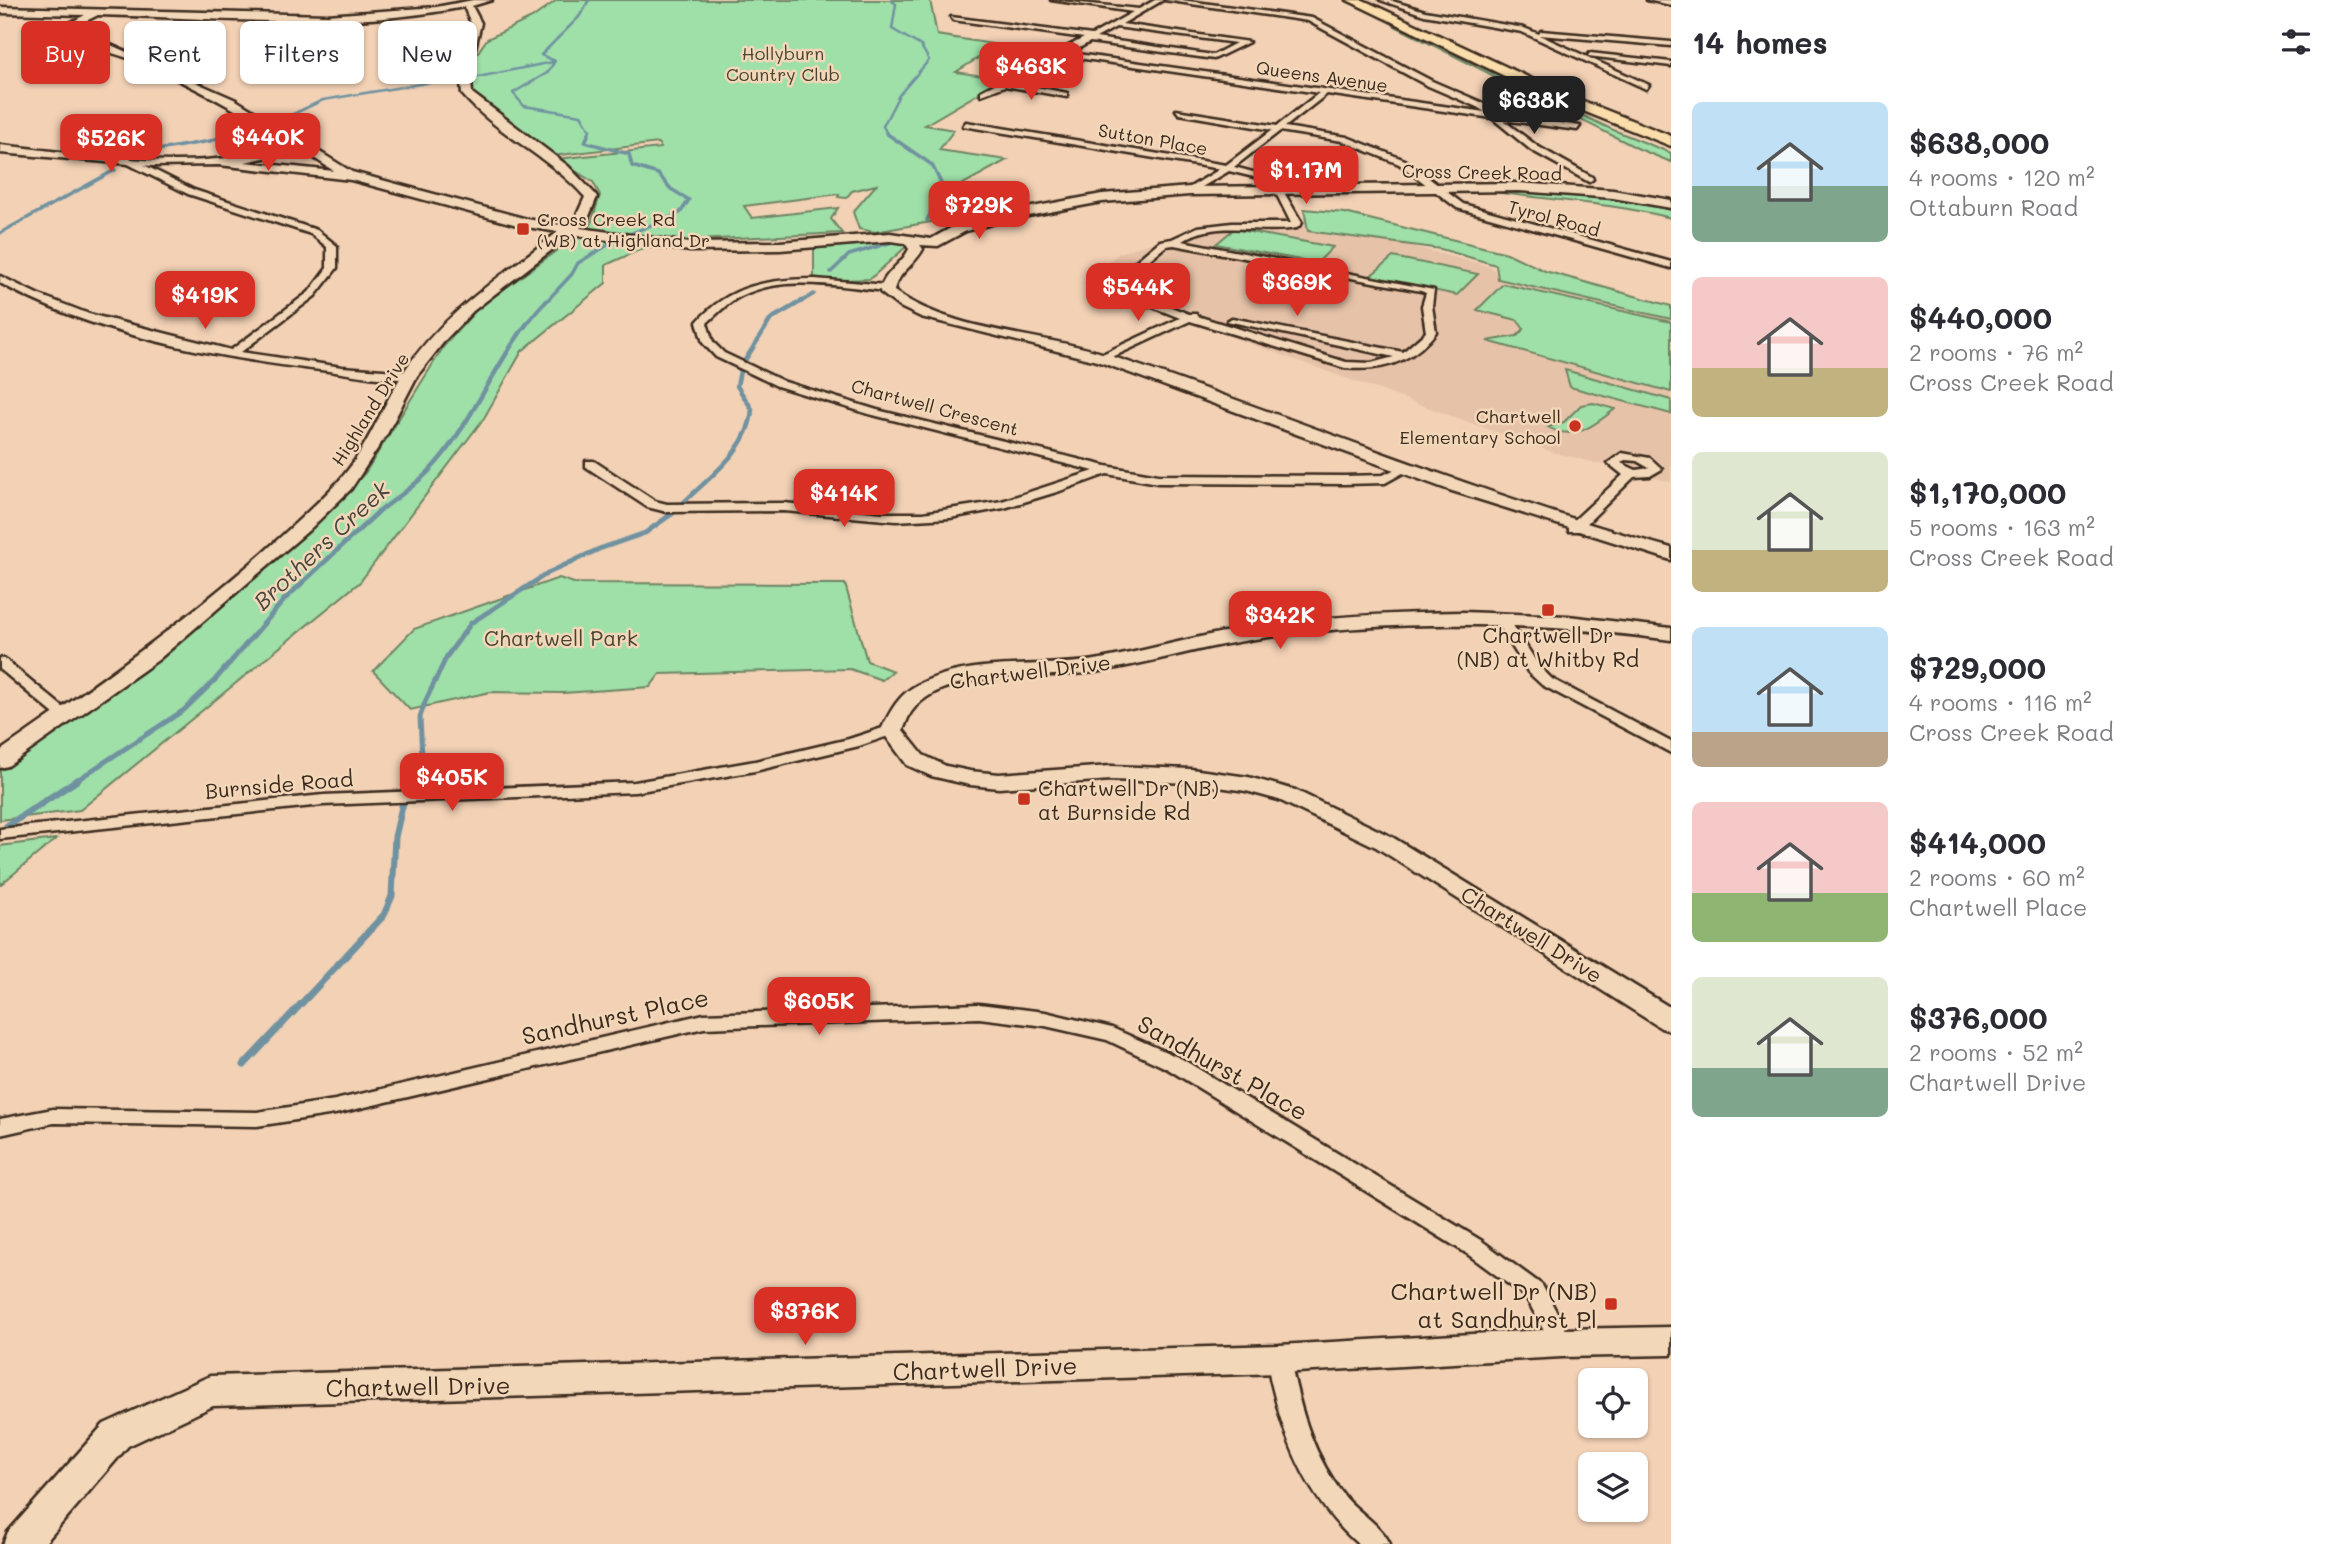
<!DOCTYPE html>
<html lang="en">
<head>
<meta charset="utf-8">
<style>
	:root { --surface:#fff; --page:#f2f2f3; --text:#2b2b33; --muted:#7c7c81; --accent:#d93025 }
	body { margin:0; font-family:Mali,sans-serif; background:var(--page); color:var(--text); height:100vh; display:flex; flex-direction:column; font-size:26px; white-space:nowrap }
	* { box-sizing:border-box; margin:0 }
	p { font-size:23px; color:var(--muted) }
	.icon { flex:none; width:38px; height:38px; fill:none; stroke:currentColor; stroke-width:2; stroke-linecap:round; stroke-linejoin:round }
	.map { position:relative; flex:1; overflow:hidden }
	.details { display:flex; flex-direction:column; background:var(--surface); width:665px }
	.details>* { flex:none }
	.hud { position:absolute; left:21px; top:21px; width:665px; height:63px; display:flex; gap:14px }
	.tools { position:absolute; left:1578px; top:1368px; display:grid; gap:14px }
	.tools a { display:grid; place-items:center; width:70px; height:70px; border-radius:10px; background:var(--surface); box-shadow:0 2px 5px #0004; font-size:35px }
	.price { position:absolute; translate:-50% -60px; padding:0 16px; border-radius:14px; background:var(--accent); color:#fff; font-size:23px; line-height:46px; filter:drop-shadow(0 2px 4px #0008) }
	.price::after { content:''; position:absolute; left:50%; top:42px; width:21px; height:16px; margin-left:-10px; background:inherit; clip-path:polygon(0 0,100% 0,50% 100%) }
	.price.active { background:#222; color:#fff }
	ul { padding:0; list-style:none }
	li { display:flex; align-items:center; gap:21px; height:175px; padding:0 21px }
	li span { display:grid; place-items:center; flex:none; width:196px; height:140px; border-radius:10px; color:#555 }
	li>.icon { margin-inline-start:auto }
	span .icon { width:84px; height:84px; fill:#fffc; stroke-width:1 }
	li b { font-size:30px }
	h2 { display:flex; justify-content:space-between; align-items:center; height:84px; padding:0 21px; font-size:30px }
	.chip { padding:0 24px; border-radius:10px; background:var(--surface); box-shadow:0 2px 5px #0004; font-size:24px; line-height:63px }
	.chip.active { background:var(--accent); color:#fff }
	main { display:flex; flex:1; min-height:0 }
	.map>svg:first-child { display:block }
	.built { fill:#e6c2a8 }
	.green { fill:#9fdfa8; stroke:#6d8463; stroke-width:2 }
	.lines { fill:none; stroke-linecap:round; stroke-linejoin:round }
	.stream-far4 { stroke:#7092a0; stroke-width:2.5 }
	.stream-far3 { stroke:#7092a0; stroke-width:3.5 }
	.stream-far2 { stroke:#7092a0; stroke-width:4.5 }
	.stream-far1 { stroke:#7092a0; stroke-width:5 }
	.stream { stroke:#7092a0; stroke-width:7 }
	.street-casing { stroke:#3b2a1e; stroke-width:5 }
	.secondary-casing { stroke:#3b2a1e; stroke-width:5 }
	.highway-casing { stroke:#3b2a1e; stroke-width:5 }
	.street { fill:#f3d7b9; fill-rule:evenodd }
	.secondary { fill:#f3d7b9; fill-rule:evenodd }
	.highway { fill:#faddab; fill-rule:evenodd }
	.poi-dot { fill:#c8321e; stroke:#f3d7b9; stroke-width:2.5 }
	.labels { text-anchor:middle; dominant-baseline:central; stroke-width:5; stroke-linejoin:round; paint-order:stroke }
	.far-park-label { font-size:18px; fill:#4a4533; stroke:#f3d7b9 }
	.far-street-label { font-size:18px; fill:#3b2a1e; stroke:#f3d7b9 }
	.far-poi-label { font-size:18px; fill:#3b2a1e; stroke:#f3d7b9; text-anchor:start }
	.poi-label { font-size:21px; fill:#3b2a1e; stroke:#f3d7b9 }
	.park-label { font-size:21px; fill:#4a4533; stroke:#f3d7b9 }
	.street-label { font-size:21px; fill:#3b2a1e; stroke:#f3d7b9 }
	.water-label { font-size:23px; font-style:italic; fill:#48443e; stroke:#f3d7b9 }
	.near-street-label { font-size:24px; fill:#3b2a1e; stroke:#f3d7b9 }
	.near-poi-label { font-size:24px; fill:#3b2a1e; stroke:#f3d7b9; text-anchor:end }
</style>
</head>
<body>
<main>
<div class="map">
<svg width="1671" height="1544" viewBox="0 0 1671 1544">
	<rect width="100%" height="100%" fill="#f2d1b5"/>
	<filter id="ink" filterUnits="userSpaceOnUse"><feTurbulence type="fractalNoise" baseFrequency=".0143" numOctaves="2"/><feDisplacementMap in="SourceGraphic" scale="14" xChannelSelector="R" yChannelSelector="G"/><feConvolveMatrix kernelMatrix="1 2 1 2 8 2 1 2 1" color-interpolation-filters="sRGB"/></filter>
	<g filter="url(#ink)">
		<path class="built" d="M1302 218 1492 267 1499 279 1671 319V482L1552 452 1083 284 1119 253 1214 223Z"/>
		<g class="green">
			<path d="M557 0H930L937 35 999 45 956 72 1003 79 925 125 954 130 939 150 1007 160 952 190 936 221 875 232 859 229 853 212 876 185 852 191 846 198 838 197 839 194 744 206 752 218 838 208 831 219 842 233 675 241 589 230 600 195 593 182 556 159 661 148 658 143 552 156 484 104 469 88 476 55 487 39 532 18Z"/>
			<path d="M1393 25 1611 129 1671 153V162L1639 149Z"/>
			<path d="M1484 190C1548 191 1609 196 1671 210V218C1610 202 1546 201 1484 190Z"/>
			<path d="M1304 209 1345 213 1507 253 1545 271 1671 306V319L1498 279 1496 265 1441 249 1308 231Z"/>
			<path d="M1234 229 1333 247 1319 261 1311 262 1216 244Z"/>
			<path d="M575 237 648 246 606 265V283L522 351 484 418 360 582 80 810 0 820V768L144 672 270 566 365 473 444 346 478 308Z"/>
			<path d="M894 239 908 245 870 279 814 281V247Z"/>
			<path d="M1393 257 1478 274 1457 295 1369 277Z"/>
			<path d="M1503 284 1671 322V392L1487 341 1517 336 1524 329 1517 320 1477 310Z"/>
			<path d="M1565 370 1671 400V414L1570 387Z"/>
			<path d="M1593 403 1615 409C1595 425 1574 442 1548 427L1564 422 1581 405Z"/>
			<path d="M559 578 574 583 845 584 867 661 893 671 882 680 850 669 660 674 650 687 563 693 490 692 410 710 373 671 414 629Z"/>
			<path d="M56 839 0 885V846Z"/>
		</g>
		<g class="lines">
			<g class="stream-far4">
				<path d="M473 78 553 62"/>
				<path d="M289 116 323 100 438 81"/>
				<path d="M229 134 249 127"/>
				<path d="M588 134 590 130 581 115 524 106 513 93 547 73 555 61 541 55 579 17 589 0"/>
				<path d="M887 134 883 126 899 95 929 60 921 46 892 29 896 4 891 0"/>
			</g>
			<g class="stream-far3">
				<path d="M589 133 585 142 629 154 632 166 658 174 671 189 689 200 680 213 632 233"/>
				<path d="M886 133 932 165 944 189 927 220"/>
				<path d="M152 151 210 141 234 133"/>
				<path d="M0 233 115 170"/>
				<path d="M831 272 849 255 892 242"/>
				<path d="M545 303 572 274 578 263 611 243"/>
				<path d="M799 303 814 294"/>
			</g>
			<g class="stream-far2">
				<path d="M742 365 771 319 802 301"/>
				<path d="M683 503C709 477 750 449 752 409L737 386 740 371"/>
				<path d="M375 515C393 500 414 487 430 470 476 421 498 351 546 301"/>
				<path d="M671 515 677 510"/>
			</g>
			<g class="stream-far1">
				<path d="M74 782 184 710 215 680 285 599 377 513"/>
				<path d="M412 782 422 757 420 717 425 702 447 656 471 623 548 573 599 549 645 533 673 513"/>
			</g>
			<g class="stream">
				<path d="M410 786 412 780"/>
				<path d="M7 826 77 780"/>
				<path d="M244 1065 384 915 392 896 395 837 404 798"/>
			</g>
			<g class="street-casing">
				<g id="street">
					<path d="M1051 0 1139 9 1155 0H1163L1122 24 1249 42 1214 59 1090 42 1070 53 1485 112 1477 107 1426 85 1308 21 1164 0H1181L1312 18 1432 81 1483 103 1496 114 1580 126 1577 130 1503 120 1537 146 1592 177 1593 179 1589 182 1531 150 1492 118 1327 94 1285 127 1347 137 1405 160 1463 204 1671 262V268L1457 208 1399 164 1342 141 1280 131 1234 167 1295 183V187L1229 171 1190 194 1186 191 1187 189 1220 169 963 126 966 122 1226 165 1272 130 1179 114 1176 110 1277 126 1319 93 1064 56 1011 82 1067 93V97L1005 86 981 95V91L1084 38 953 20 951 17 1092 35 1133 12ZM1116 27 1236 43 1213 55 1096 38Z"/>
					<path d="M1380 0H1389L1425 11 1524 28 1539 34 1541 31 1671 42V46L1539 35 1649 85 1646 89 1522 32 1424 15Z"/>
					<path d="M327 16 329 19 282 46 277 45Z"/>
					<path d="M1590 53 1671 62V66L1588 56Z"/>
					<path d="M122 157H128L194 190 317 230 337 246V268L315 296 241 352 342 367 410 372 414 373V377C388 382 355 375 329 371 224 359 92 335 0 283V276L37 294 89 314 231 350 309 292 327 268V247L311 234 188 194 122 161Z"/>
					<path d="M1278 186 1282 189 1302 223 1297 228C1259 235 1217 218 1182 241L1434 290 1432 306 1436 332C1413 362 1382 372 1345 368L1190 321 1106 360H1098V356L1180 318 1107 289V285L1160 241 1172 239 1198 227 1232 223H1291L1274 189ZM1174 245 1421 291 1426 293 1422 306 1426 332 1403 352 1232 318 1227 321 1394 357 1371 363 1346 362 1197 316 1196 314H1189L1117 286 1166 246Z"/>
					<path d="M815 279 887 285 892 288 887 291C842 287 784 274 741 296 728 302 718 313 707 323L713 342 724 353 785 382 877 410 1106 466 1158 475 1344 476 1383 475 1406 464 1412 468 1385 483 1344 484 1158 483 1107 474 1060 491 1004 508 950 518 896 521 784 511 667 512 647 507 586 467V461H594L655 501 667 504 784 503 882 513H923L1002 501 1094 471 869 414 777 386 716 357 703 343 697 322C729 285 769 279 815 279Z"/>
					<path d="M1622 453 1650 458 1662 469 1650 476 1634 477 1579 531H1569V525L1623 475 1608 463ZM1625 460 1637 461 1649 468 1636 470 1621 463Z"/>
					<path d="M1502 615 1507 616 1539 666 1552 679 1671 742V753L1542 685 1528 672 1495 619Z"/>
					<path d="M0 658 5 659 71 714 74 717 71 720H61L0 669Z"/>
					<path d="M892 725 900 730 897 733 859 746 755 771 635 792 323 805 0 839V829L323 795 635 782 755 761 849 739Z"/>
					<path d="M979 1004 1045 1012 1112 1028 1182 1059 1482 1241 1542 1285 1573 1343 1570 1350 1562 1353 1554 1350 1526 1297 1466 1253 1168 1069 1107 1040 1045 1026 979 1018 704 1028 335 1114 257 1126 53 1123 0 1135V1119L53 1109 257 1112 335 1100 704 1014Z"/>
					<path d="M1279 1349 1287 1352 1290 1359C1300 1409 1313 1457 1346 1498 1359 1513 1382 1526 1390 1544H1358C1313 1505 1288 1451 1274 1394 1271 1381 1265 1364 1271 1352Z"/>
				</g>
			</g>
			<g class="secondary-casing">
				<g id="secondary">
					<path d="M473 0H492L472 6 481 23 470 70 472 93 568 166 595 194 597 197 587 221 580 228 690 243 780 242 890 233 931 239 956 225 1000 213 1102 194 1190 187 1519 183 1613 190 1671 200V208L1613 198 1519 191 1190 195 1102 202 1002 221 966 231 938 246 920 245 923 249C915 265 897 273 894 291 956 334 1041 332 1111 356 1298 419 1480 495 1671 548V560L1449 490 1097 361 921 317 898 306 880 292C883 272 901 266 909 249L905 243 890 241 780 250 690 251 571 235 473 311 446 339 417 376 387 434 351 489 309 530 158 660 8 766 0 768V751C117 670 236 586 336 484 366 453 380 410 402 375 440 315 503 275 558 232L521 226 351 180 219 165 153 166 0 153V145C80 153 214 179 286 140 237 110 187 82 133 60 110 51 78 46 60 28L85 15 0 13V7L327 15 436 7ZM464 7 471 23 460 70 462 94C497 135 549 156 585 197L575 219 566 226 527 219 352 172 236 100 72 28 98 15C219 18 344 31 464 7ZM294 145 334 171 245 162 274 156Z"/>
					<path d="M1647 0H1671V5Z"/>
					<path d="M1463 612 1568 616 1671 628V640C1532 621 1393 619 1255 639 1201 647 1148 664 1094 672 1045 680 945 666 912 711 908 716 906 724 903 730L923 755 946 766 970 771 999 774 1111 766 1191 769 1248 777 1295 790 1392 837 1671 1008V1031L1661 1028 1376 847 1279 800 1246 791 1191 783 1111 780 999 788 970 785 931 776 907 765 881 730C890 712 898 695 917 685 971 657 1036 669 1095 660 1142 652 1188 638 1235 630 1310 617 1387 613 1463 612Z"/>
					<path d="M1671 1327V1355L1562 1357 1279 1373 213 1406 128 1446 44 1544H3L8 1532 104 1424 210 1376 1279 1345 1562 1329Z"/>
				</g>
			</g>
			<g class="highway-casing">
				<path id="highway" d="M1347 0H1363L1558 91 1671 136V146L1548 97Z"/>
			</g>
			<use href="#street" class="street"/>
			<use href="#secondary" class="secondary"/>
			<use href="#highway" class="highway"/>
		</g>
	</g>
	<g class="poi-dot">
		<rect x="516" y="222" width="14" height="14" rx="3.5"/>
		<circle cx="1575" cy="426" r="7"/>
		<rect x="1541" y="603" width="14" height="14" rx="3.5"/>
		<rect x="1017" y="792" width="14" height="14" rx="3.5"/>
		<rect x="1604" y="1297" width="14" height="14" rx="3.5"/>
	</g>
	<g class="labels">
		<g class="far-park-label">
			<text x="783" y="53">Hollyburn<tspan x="783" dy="21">Country Club</tspan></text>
		</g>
		<g class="far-street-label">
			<text transform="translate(1322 76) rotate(8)">Queens Avenue</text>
			<text transform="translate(1153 139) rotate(10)">Sutton Place</text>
			<text transform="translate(1482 172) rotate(1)">Cross Creek Road</text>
			<text transform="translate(1554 218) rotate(15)">Tyrol Road</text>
			<text transform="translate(935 407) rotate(15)">Chartwell Crescent</text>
			<text transform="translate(370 409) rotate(-58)">Highland Drive</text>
		</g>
		<g class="far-poi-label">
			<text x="537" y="219">Cross Creek Rd<tspan x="537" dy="21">(WB) at Highland Dr</tspan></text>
			<text x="1561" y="416" text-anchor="end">Chartwell<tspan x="1561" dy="21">Elementary School</tspan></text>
		</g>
		<g class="poi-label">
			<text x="1548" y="634">Chartwell Dr<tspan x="1548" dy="24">(NB) at Whitby Rd</tspan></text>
			<text x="1038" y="787" text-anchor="start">Chartwell Dr (NB)<tspan x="1038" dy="24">at Burnside Rd</tspan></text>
		</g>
		<g class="park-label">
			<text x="561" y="637">Chartwell Park</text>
		</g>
		<g class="street-label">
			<text transform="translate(1030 671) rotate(-7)">Chartwell Drive</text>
			<text transform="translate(279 784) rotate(-5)">Burnside Road</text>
			<text transform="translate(1532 934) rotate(32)">Chartwell Drive</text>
		</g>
		<g class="water-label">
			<text transform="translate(321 545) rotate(-43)">Brothers Creek</text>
		</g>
		<g class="near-street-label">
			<text transform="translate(615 1016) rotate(-12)">Sandhurst Place</text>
			<text transform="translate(1223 1067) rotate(29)">Sandhurst Place</text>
			<text transform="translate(985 1368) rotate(-2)">Chartwell Drive</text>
			<text transform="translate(418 1386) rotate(-1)">Chartwell Drive</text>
		</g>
		<g class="near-poi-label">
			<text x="1597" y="1290">Chartwell Dr (NB)<tspan x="1597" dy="28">at Sandhurst Pl</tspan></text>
		</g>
	</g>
</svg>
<div class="tools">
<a><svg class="icon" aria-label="locate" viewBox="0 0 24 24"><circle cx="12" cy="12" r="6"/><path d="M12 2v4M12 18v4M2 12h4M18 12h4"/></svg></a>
<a><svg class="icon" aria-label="layers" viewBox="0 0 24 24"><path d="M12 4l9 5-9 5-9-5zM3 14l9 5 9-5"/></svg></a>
</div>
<b class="price" style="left:1031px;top:102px">$463K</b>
<b class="price active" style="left:1534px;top:136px">$638K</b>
<b class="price" style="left:268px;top:173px">$440K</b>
<b class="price" style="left:111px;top:174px">$526K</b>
<b class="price" style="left:1306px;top:206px">$1.17M</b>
<b class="price" style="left:979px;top:241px">$729K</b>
<b class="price" style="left:1297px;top:318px">$369K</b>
<b class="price" style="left:1138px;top:323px">$544K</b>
<b class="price" style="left:205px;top:331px">$419K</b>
<b class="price" style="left:844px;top:529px">$414K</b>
<b class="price" style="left:1280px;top:651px">$342K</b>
<b class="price" style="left:452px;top:813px">$405K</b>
<b class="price" style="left:819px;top:1037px">$605K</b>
<b class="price" style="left:805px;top:1347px">$376K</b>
<div class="hud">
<a class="chip active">Buy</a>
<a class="chip">Rent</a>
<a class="chip">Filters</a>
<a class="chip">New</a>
</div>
</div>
<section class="details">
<h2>14 homes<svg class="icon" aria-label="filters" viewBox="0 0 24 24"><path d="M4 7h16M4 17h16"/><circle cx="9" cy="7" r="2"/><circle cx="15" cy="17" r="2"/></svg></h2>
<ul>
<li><span style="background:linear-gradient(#bfe0f5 60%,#7fa58c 0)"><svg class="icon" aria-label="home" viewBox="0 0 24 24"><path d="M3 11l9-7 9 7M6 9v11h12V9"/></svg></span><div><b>$638,000</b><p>4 rooms · 120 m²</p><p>Ottaburn Road</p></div></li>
<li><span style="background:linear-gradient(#f6c9c9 65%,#c2b280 0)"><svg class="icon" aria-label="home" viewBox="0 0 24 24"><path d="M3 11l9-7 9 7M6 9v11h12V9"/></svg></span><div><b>$440,000</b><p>2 rooms · 76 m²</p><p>Cross Creek Road</p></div></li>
<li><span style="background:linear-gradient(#dfe7d0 70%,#c2b280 0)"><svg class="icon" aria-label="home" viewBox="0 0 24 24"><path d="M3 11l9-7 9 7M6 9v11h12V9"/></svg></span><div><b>$1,170,000</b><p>5 rooms · 163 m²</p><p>Cross Creek Road</p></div></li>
<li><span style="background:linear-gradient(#bfe0f5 75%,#b9a48a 0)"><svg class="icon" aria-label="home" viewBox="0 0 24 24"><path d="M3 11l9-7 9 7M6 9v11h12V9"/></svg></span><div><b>$729,000</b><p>4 rooms · 116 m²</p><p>Cross Creek Road</p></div></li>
<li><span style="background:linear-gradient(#f6c9c9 65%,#8fb573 0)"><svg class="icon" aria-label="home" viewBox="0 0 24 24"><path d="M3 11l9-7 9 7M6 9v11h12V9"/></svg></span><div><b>$414,000</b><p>2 rooms · 60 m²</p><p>Chartwell Place</p></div></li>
<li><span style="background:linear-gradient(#dfe7d0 65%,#7fa58c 0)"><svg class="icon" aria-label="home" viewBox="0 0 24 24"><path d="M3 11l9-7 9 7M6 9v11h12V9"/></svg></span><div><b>$376,000</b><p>2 rooms · 52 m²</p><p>Chartwell Drive</p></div></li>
</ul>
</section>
</main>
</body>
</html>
